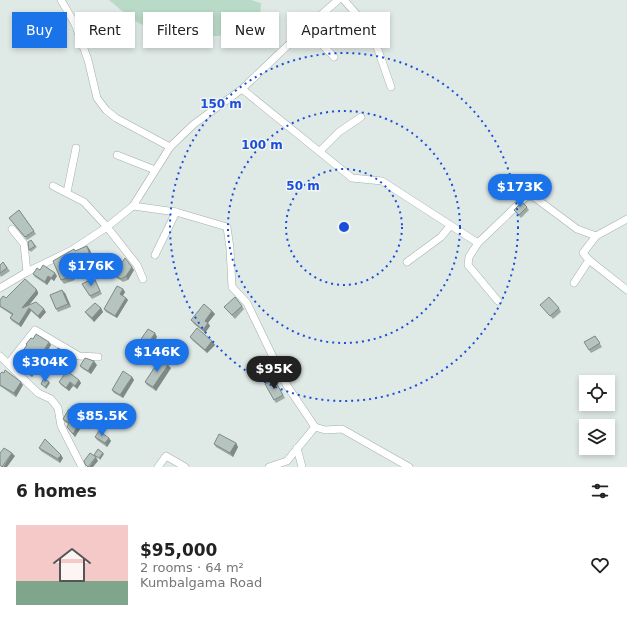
<!DOCTYPE html>
<html lang="en">
<head>
<meta charset="utf-8">
<style>
	:root { --surface:#fff; --page:#f2f2f2; --text:#222; --muted:#767676; --accent:#1a73e8 }
	body { margin:0; font-family:"DejaVu Sans",sans-serif; background:var(--page); color:var(--text); height:100vh; display:flex; flex-direction:column; font-size:15px; white-space:nowrap }
	* { box-sizing:border-box; margin:0 }
	p { font-size:13px; color:var(--muted) }
	.icon { flex:none; width:22px; height:22px; fill:none; stroke:currentColor; stroke-width:2; stroke-linecap:round; stroke-linejoin:round }
	.map { position:relative; height:467px; overflow:hidden }
	.side { display:flex; flex-direction:column; background:var(--surface); flex:1 }
	.side>* { flex:none }
	.top-card { position:absolute; left:12px; top:12px; width:400px; height:36px; display:flex; gap:8px }
	.fabs { position:absolute; left:579px; top:375px; display:grid; gap:8px }
	.fabs a { display:grid; place-items:center; width:36px; height:36px; border-radius:0px; background:var(--surface); box-shadow:0 2px 6px #0003; font-size:20px }
	.price { position:absolute; translate:-50% -34px; padding:0 9px; border-radius:14px; background:var(--accent); color:#fff; font-size:13px; line-height:26px; filter:drop-shadow(0 1px 2px #0008) }
	.price::after { content:''; position:absolute; left:50%; top:24px; width:12px; height:9px; margin-left:-6px; background:inherit; clip-path:polygon(0 0,100% 0,50% 100%) }
	.price.active { background:#222; color:#fff }
	ul { padding:0; list-style:none }
	li { display:flex; align-items:center; gap:12px; height:100px; padding:0 16px }
	li span { display:grid; place-items:center; flex:none; width:112px; height:80px; border-radius:0px; color:#555 }
	li>.icon { margin-inline-start:auto }
	span .icon { width:48px; height:48px; fill:#fffc; stroke-width:1 }
	li b { font-size:17px }
	h2 { display:flex; justify-content:space-between; align-items:center; height:48px; padding:0 16px; font-size:17px }
	.pill { padding:0 14px; border-radius:0px; background:var(--surface); box-shadow:0 2px 6px #0003; font-size:14px; line-height:36px }
	.pill.active { background:var(--accent); color:#fff }
	.map>svg:first-child { display:block }
	.green { fill:#b9dac6 }
	.lines { fill:none; stroke-linecap:round; stroke-linejoin:round }
	.minor-casing { stroke:#a2b1ad; stroke-width:8 }
	.minor { stroke:#fff; stroke-width:7 }
	.wall { fill:#9ca9a4 }
	.shaded-wall { fill:#7f8986 }
	.building { fill:#b5c4bf; stroke:#7f8986 }
	.ring { fill:none; stroke:#1d4ed8; stroke-width:2; stroke-dasharray:2 4 }
	.centre { fill:#1d4ed8; stroke:#eff6f4; stroke-width:2 }
	.ring-label { font-size:12px; text-anchor:middle; font-weight:bold; fill:#1d4ed8; stroke:#eff6f4; stroke-width:3; stroke-linejoin:round; paint-order:stroke }
</style>
</head>
<body>
<div class="map">
<svg width="627" height="467" viewBox="0 0 627 467">
	<rect width="100%" height="100%" fill="#dfe9e6"/>
	<path class="green" d="M109 0H251L261 3 260 19C232 43 183 39 150 28 135 23 121 10 109 0Z"/>
	<g class="lines">
		<g class="minor-casing">
			<g id="minor">
				<path d="M61 0 75 24 88 60 97 98 106 110 116 118 170 147"/>
				<path d="M344 0 358 16 376 44 391 87"/>
				<path d="M306 28 334 57"/>
				<path d="M242 89 352 178 382 181 478 243 527 196 534 197 577 229 596 236 627 219"/>
				<path d="M320 151 339 132 361 117"/>
				<path d="M117 155 155 170"/>
				<path d="M53 186 84 202 107 227 137 265 143 279"/>
				<path d="M67 192 76 148"/>
				<path d="M133 206 176 212 227 227 230 248 232 287 247 303 286 384 315 427 325 430 342 429 409 467"/>
				<path d="M12 229 24 244 27 272"/>
				<path d="M478 243 469 257 468 265 498 301"/>
				<path d="M155 255 176 212"/>
				<path d="M589 260 627 290"/>
				<path d="M407 262 441 237 450 226"/>
				<path d="M574 283 589 260 583 253 596 236"/>
				<path d="M0 288 27 272 72 250 107 227 133 206 170 147 194 124 242 89 306 28 338 0"/>
				<path d="M0 356 38 393 51 399 58 408 61 426 82 467"/>
				<path d="M9 363 35 330 79 356 98 357"/>
				<path d="M297 448 302 467"/>
				<path d="M158 467 166 456 185 467"/>
				<path d="M269 467 287 461 315 427"/>
			</g>
		</g>
		<use href="#minor" class="minor"/>
	</g>
	<g class="wall">
		<path d="M527 207 529 210 521 218 514 210Z"/>
		<path d="M19 210 36 234 27 240 9 218Z"/>
		<path d="M31 240 37 247 31 252 29 250Z"/>
		<path d="M87 246 90 250 94 262 71 270 75 280 64 284 61 280 74 249 75 251Z"/>
		<path d="M3 262 10 271 1 277 0 275V265Z"/>
		<path d="M134 270 128 280 123 282 117 278 114 275Z"/>
		<path d="M33 274 57 276 54 281 51 279 47 285 35 277Z"/>
		<path d="M94 278 102 294 92 299 82 284Z"/>
		<path d="M36 289 38 292V294L29 305 46 312 40 319 31 311 21 327 12 321 10 318 12 315 0 307V300Z"/>
		<path d="M123 289 125 292 123 296 126 298 128 300 117 318 106 312 104 309Z"/>
		<path d="M65 293 71 307 58 312 56 309Z"/>
		<path d="M540 305 559 308 561 312 553 319Z"/>
		<path d="M242 306 244 309 235 319 224 307Z"/>
		<path d="M101 308 103 312 94 322 88 316 85 312Z"/>
		<path d="M212 311 215 314 208 323 210 326 205 333 194 324 191 320Z"/>
		<path d="M155 333 157 337 148 350 141 346 139 342Z"/>
		<path d="M595 336 602 347 591 353 589 350Z"/>
		<path d="M190 337 212 341 215 345 207 353 192 340Z"/>
		<path d="M33 339 51 345 32 377 26 373 24 370 26 367 19 362 17 359 27 346 26 344Z"/>
		<path d="M71 355 73 359 68 368 55 361 53 358Z"/>
		<path d="M97 365 91 374 83 369 80 366Z"/>
		<path d="M171 368 156 391 147 385 145 382Z"/>
		<path d="M0 374 23 385 16 397 0 386Z"/>
		<path d="M132 377 134 380 123 398 114 393 112 390Z"/>
		<path d="M274 379 285 398 276 403 274 400Z"/>
		<path d="M79 380 81 383 77 389 73 386 69 391 61 385 59 382Z"/>
		<path d="M83 417 85 421 75 437 67 427 69 424 65 422 63 419Z"/>
		<path d="M95 437 109 438 111 441 107 447 97 440Z"/>
		<path d="M236 443 238 447 233 457 216 447 214 444Z"/>
		<path d="M39 448 63 458 60 463 41 451Z"/>
	</g>
	<g class="shaded-wall">
		<path d="M87 246 90 250 94 262 91 258Z"/>
		<path d="M68 265 71 270 75 280 72 276Z"/>
		<path d="M132 267 134 270 128 280 126 276Z"/>
		<path d="M55 273 57 276 54 281 51 278Z"/>
		<path d="M48 276 51 279 47 285 45 282Z"/>
		<path d="M36 289 38 292V294L24 311 22 308Z"/>
		<path d="M123 289 125 292 122 297 120 294Z"/>
		<path d="M62 290 65 293 71 307 68 304Z"/>
		<path d="M126 298 128 300 117 318 115 316Z"/>
		<path d="M29 308 31 311 21 327 19 324Z"/>
		<path d="M101 308 103 312 94 322 92 318Z"/>
		<path d="M44 309 46 312 40 319 38 316Z"/>
		<path d="M212 311 215 314 207 324 205 321Z"/>
		<path d="M208 323 210 326 205 333 203 330Z"/>
		<path d="M155 333 157 337 148 350 146 347Z"/>
		<path d="M212 341 215 345 207 353 205 350Z"/>
		<path d="M49 342 51 345 32 377 30 374Z"/>
		<path d="M71 355 73 359 68 368 66 365Z"/>
		<path d="M94 361 97 365 91 374 88 371Z"/>
		<path d="M168 365 171 368 156 391 153 387Z"/>
		<path d="M132 377 134 380 123 398 120 395Z"/>
		<path d="M79 380 81 383 77 389 75 386Z"/>
		<path d="M21 382 23 385 16 397 14 393Z"/>
		<path d="M49 382 50 383 46 389 45 387Z"/>
		<path d="M70 382 73 386 69 391 66 388Z"/>
		<path d="M83 417 85 421 75 437 73 434Z"/>
		<path d="M109 438 111 441 107 447 105 443Z"/>
		<path d="M236 443 238 447 233 457 230 453Z"/>
		<path d="M12 453 15 456 7 467H3Z"/>
		<path d="M103 453 104 454 100 460 99 458Z"/>
		<path d="M61 455 63 458 60 463 58 459Z"/>
		<path d="M96 457 98 461 93 467H89Z"/>
	</g>
	<g class="building">
		<path d="M522 202 527 207 519 215 514 210Z"/>
		<path d="M19 210 34 231 25 237 9 218Z"/>
		<path d="M31 240 35 246 29 250 28 242Z"/>
		<path d="M87 246 91 258 68 265 72 276 61 280 53 261 74 249 75 251Z"/>
		<path d="M125 258 132 267 126 276 121 279 114 275Z"/>
		<path d="M3 262 7 268 0 273V265Z"/>
		<path d="M43 265 55 273 51 278 48 276 45 282 33 274 37 268 40 270Z"/>
		<path d="M94 278 100 291 90 296 82 284Z"/>
		<path d="M25 279 36 289V291L22 308 36 302 44 309 38 316 29 308 19 324 10 318 13 314 0 306V300L3 296 6 298Z"/>
		<path d="M117 286 123 289 120 294 126 298 115 316 104 309Z"/>
		<path d="M62 290 68 304 56 309 50 295Z"/>
		<path d="M235 297 242 306 232 315 224 307Z"/>
		<path d="M549 297 559 308 550 316 540 305Z"/>
		<path d="M95 303 101 308 92 318 85 312Z"/>
		<path d="M204 304 212 311 205 321 208 323 203 330 191 320Z"/>
		<path d="M197 328 212 341 205 350 190 337Z"/>
		<path d="M148 329 155 333 146 347 139 342Z"/>
		<path d="M36 334 49 342 30 374 24 370 27 366 17 359 27 345 26 344 31 338 33 339Z"/>
		<path d="M595 336 600 343 589 350 584 342Z"/>
		<path d="M58 348 71 355 66 365 53 358Z"/>
		<path d="M85 358 94 361 88 371 80 366Z"/>
		<path d="M160 359 168 365 153 387 145 382Z"/>
		<path d="M5 370 21 382 14 393 0 385V374L2 372 4 373Z"/>
		<path d="M67 371 79 380 75 386 70 382 66 388 59 382Z"/>
		<path d="M123 371 132 377 120 395 112 390Z"/>
		<path d="M44 378 49 382 45 387 41 384Z"/>
		<path d="M274 379 283 395 274 400 265 384Z"/>
		<path d="M69 409 83 417 73 434 67 427 69 423 63 419Z"/>
		<path d="M99 431 109 438 105 443 95 437Z"/>
		<path d="M219 434 236 443 230 453 214 444Z"/>
		<path d="M45 439 61 455 58 459 39 448Z"/>
		<path d="M4 448 12 453 2 467 0 465V453Z"/>
		<path d="M98 449 103 453 99 458 94 455Z"/>
		<path d="M90 453 96 457 88 467 85 464 84 461Z"/>
	</g>
	<g class="ring">
		<circle cx="344" cy="227" r="58"/>
		<circle cx="344" cy="227" r="116"/>
		<circle cx="344" cy="227" r="174"/>
	</g>
	<circle cx="344" cy="227" r="6" class="centre"/>
	<g class="ring-label">
		<text x="221" y="108">150 m</text>
		<text x="262" y="149">100 m</text>
		<text x="303" y="190">50 m</text>
	</g>
</svg>
<div class="fabs">
<a><svg class="icon" aria-label="locate" viewBox="0 0 24 24"><circle cx="12" cy="12" r="6"/><path d="M12 2v4M12 18v4M2 12h4M18 12h4"/></svg></a>
<a><svg class="icon" aria-label="layers" viewBox="0 0 24 24"><path d="M12 4l9 5-9 5-9-5zM3 14l9 5 9-5"/></svg></a>
</div>
<b class="price" style="left:520px;top:208px">$173K</b>
<b class="price" style="left:91px;top:287px">$176K</b>
<b class="price" style="left:157px;top:373px">$146K</b>
<b class="price" style="left:45px;top:383px">$304K</b>
<b class="price active" style="left:274px;top:390px">$95K</b>
<b class="price" style="left:102px;top:437px">$85.5K</b>
<div class="top-card">
<a class="pill active">Buy</a>
<a class="pill">Rent</a>
<a class="pill">Filters</a>
<a class="pill">New</a>
<a class="pill">Apartment</a>
</div>
</div>
<section class="side">
<h2>6 homes<svg class="icon" aria-label="filters" viewBox="0 0 24 24"><path d="M4 7h16M4 17h16"/><circle cx="9" cy="7" r="2"/><circle cx="15" cy="17" r="2"/></svg></h2>
<ul>
<li><span style="background:linear-gradient(#f6c9c9 70%,#7fa58c 0)"><svg class="icon" aria-label="home" viewBox="0 0 24 24"><path d="M3 11l9-7 9 7M6 9v11h12V9"/></svg></span><div><b>$95,000</b><p>2 rooms · 64 m²</p><p>Kumbalgama Road</p></div><svg class="icon" aria-label="heart" viewBox="0 0 24 24"><path d="M12 20l-8-8c-3-5 5-10 8-4 3-6 11-1 8 4z"/></svg></li>
</ul>
</section>
</body>
</html>
